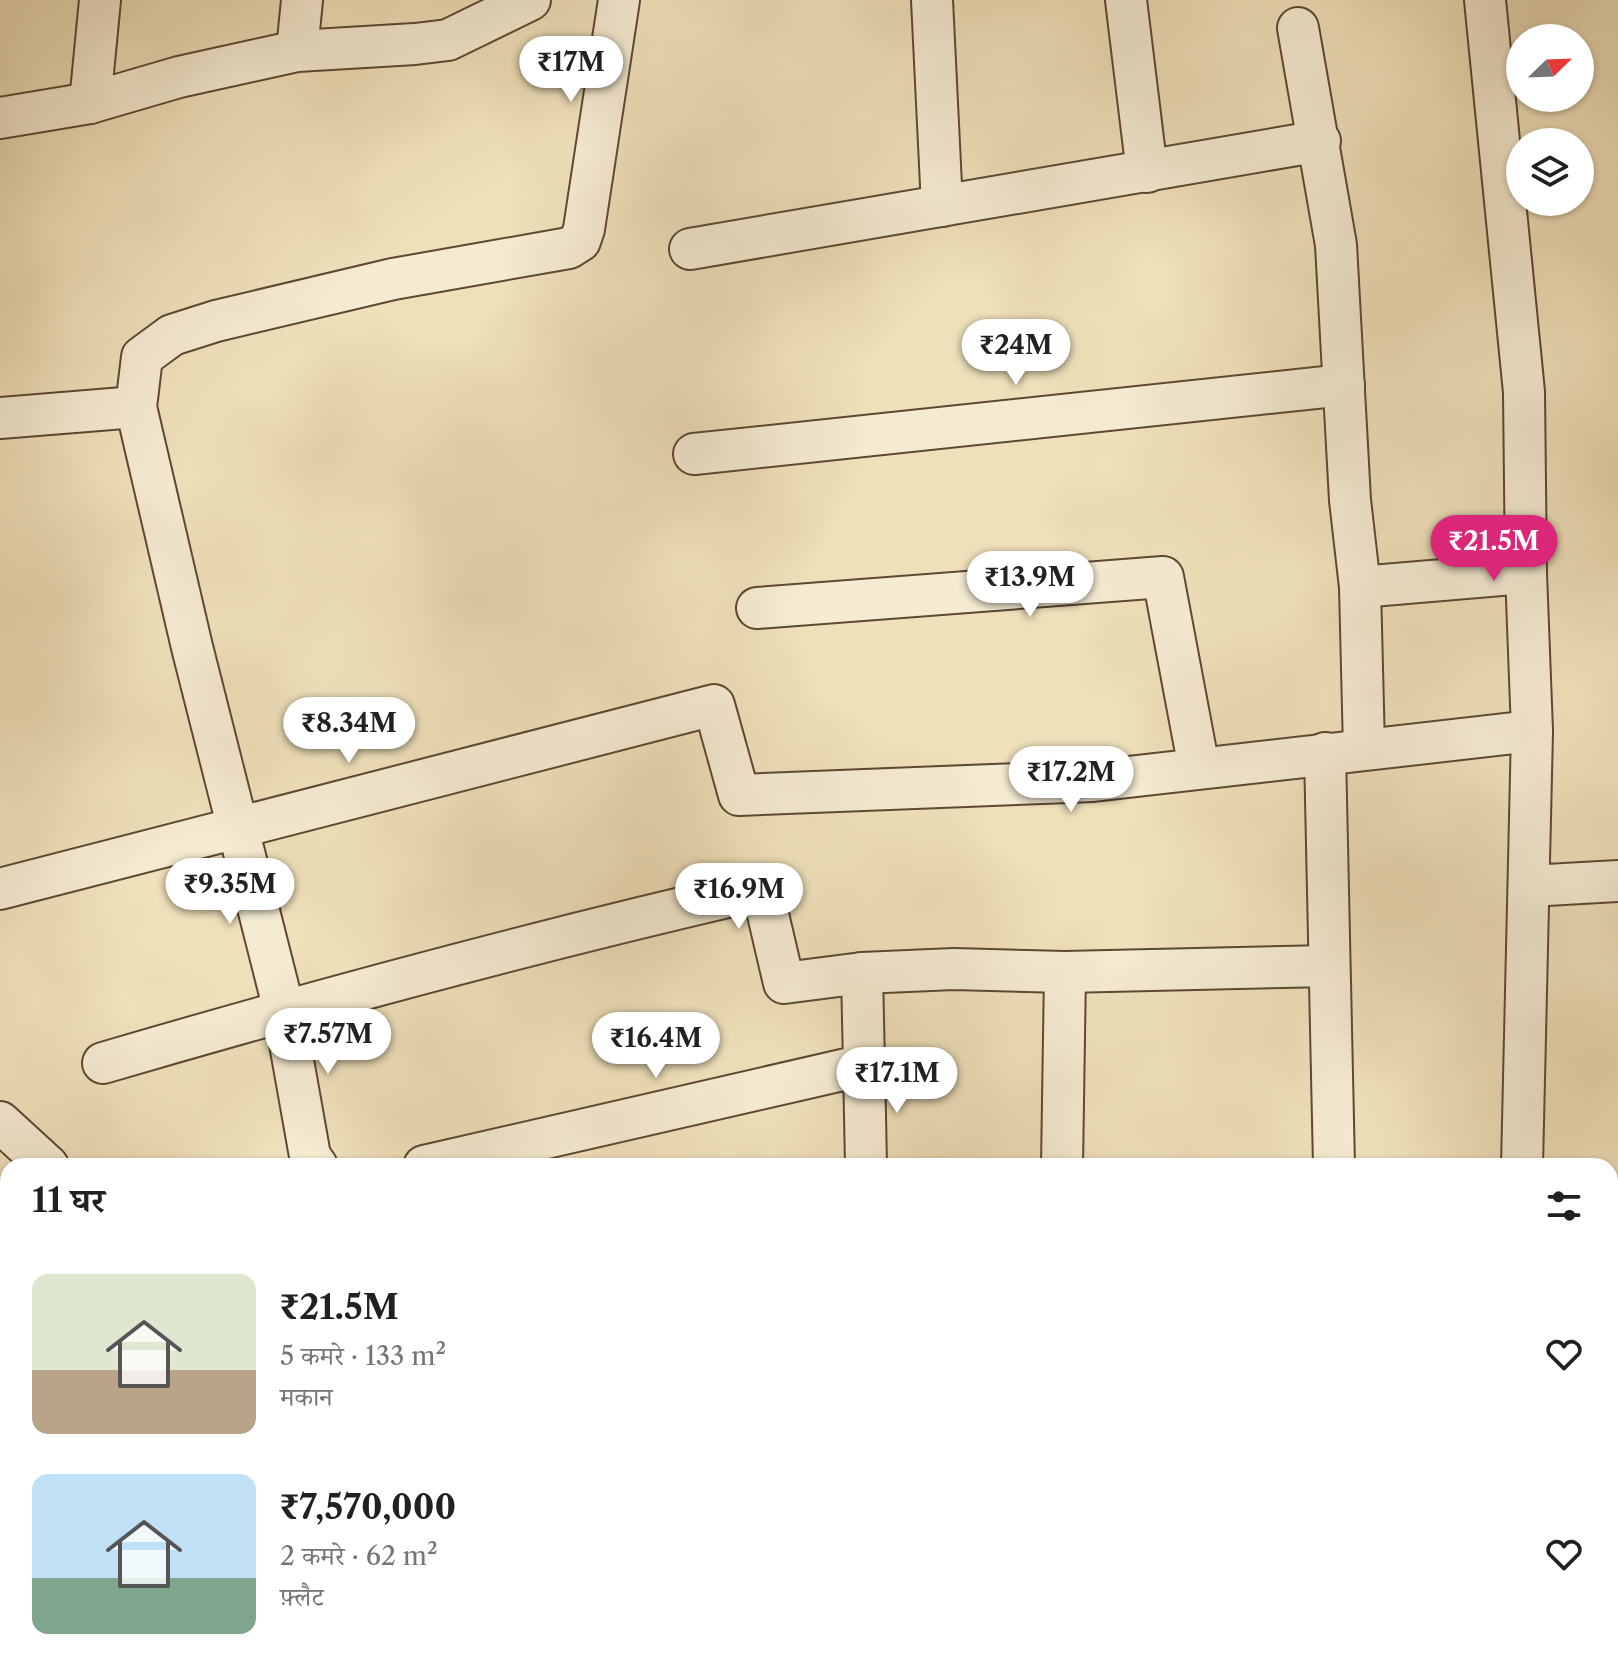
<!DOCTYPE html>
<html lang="hi">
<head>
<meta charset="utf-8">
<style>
	:root { --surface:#fff; --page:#f2f2f2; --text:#202124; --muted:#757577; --accent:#db2777 }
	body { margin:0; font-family:"Libre Caslon Text","Noto Serif Devanagari",serif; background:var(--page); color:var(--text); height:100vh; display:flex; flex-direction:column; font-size:30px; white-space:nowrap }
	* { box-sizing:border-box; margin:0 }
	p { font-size:26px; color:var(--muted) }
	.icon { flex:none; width:44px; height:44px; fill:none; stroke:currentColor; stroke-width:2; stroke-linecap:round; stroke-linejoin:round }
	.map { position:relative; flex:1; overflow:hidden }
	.sheet { position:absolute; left:0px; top:1158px; width:1618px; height:512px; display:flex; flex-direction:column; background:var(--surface); border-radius:24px 24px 0 0; box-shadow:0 2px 6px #0004 }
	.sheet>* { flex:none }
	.needle { width:52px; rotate:67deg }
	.tools { position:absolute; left:1506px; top:24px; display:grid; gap:16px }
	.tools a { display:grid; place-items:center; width:88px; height:88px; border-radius:50%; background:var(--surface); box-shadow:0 2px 6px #0004; font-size:40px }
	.price { position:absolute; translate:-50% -68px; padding:0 18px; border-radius:28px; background:#fff; color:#222; font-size:26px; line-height:52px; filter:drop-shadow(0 2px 4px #0008) }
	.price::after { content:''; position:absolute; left:50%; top:48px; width:24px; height:18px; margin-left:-12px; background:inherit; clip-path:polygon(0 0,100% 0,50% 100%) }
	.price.on { background:var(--accent); color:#fff }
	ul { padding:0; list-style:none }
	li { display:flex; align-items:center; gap:24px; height:200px; padding:0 32px }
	li span { display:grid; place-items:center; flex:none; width:224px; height:160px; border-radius:16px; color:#555 }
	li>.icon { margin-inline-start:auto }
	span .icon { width:96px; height:96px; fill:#fffc; stroke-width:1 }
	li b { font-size:34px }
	h2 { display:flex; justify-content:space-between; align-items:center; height:96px; padding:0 32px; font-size:34px }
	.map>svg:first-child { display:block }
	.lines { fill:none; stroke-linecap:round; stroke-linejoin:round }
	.minor-casing { stroke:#5e4734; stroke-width:44 }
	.minor { stroke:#f5ebd2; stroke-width:40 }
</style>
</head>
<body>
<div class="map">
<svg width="1618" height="1670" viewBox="0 0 1618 1670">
	<rect width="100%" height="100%" fill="#efe0ba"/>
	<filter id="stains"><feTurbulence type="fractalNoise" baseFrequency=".0025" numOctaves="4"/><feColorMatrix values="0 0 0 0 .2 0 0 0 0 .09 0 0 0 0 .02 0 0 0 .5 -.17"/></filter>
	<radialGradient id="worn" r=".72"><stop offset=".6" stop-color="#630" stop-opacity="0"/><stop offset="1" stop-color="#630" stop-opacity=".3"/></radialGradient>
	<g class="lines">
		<g class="minor-casing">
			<g id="minor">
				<path d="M932 0 942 206"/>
				<path d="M1126 0 1147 172"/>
				<path d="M1485 0 1524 392 1526 573 1532 731 1522 1166"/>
				<path d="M1298 28 1336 245 1350 500 1360 587 1364 748"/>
				<path d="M297 51 302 0"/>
				<path d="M90 103 100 0"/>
				<path d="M0 118 90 103 179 77 297 51 415 44 448 40 530 0"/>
				<path d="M690 249 1320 141"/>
				<path d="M0 418 136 407"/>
				<path d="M694 454 1344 385"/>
				<path d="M1360 587 1526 573"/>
				<path d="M757 608 1163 577 1199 768"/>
				<path d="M1325 753 1334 1166"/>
				<path d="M1529 886 1618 881"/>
				<path d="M0 889 714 705 739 795 1093 781 1532 731"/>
				<path d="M103 1063C321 999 541 940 762 889L784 983 862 973 954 969 1065 972 1329 966"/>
				<path d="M864 1065 866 1166"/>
				<path d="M0 1122 48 1166"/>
				<path d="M317 1166 310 1156 284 1010 192 647 136 407 142 357 172 335 216 321 393 279 569 248 580 241 584 229 619 0"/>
				<path d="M424 1166 864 1065 862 973"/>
				<path d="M1062 1166 1065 972"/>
				<path d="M0 1227 8 1225"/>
				<path d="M1610 1377H1618"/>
				<path d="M0 1420 8 1418"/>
				<path d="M1610 1552 1618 1553"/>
				<path d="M0 1612 8 1610"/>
				<path d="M1062 1670V1662"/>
				<path d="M1383 1670V1662"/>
				<path d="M1503 1670V1662"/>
			</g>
		</g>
		<use href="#minor" class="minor"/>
	</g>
	<rect width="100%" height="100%" filter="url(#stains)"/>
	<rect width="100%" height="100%" fill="url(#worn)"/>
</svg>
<div class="tools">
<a><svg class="needle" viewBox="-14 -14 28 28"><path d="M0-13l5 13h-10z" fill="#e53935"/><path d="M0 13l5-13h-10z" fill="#757577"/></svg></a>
<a><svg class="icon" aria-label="layers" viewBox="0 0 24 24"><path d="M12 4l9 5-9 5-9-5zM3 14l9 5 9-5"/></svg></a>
</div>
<b class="price" style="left:571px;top:104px">₹17M</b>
<b class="price" style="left:1016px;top:387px">₹24M</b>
<b class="price on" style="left:1494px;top:583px">₹21.5M</b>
<b class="price" style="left:1030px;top:619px">₹13.9M</b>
<b class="price" style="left:349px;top:765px">₹8.34M</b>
<b class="price" style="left:1071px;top:814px">₹17.2M</b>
<b class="price" style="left:230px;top:926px">₹9.35M</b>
<b class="price" style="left:739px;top:931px">₹16.9M</b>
<b class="price" style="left:328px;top:1076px">₹7.57M</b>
<b class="price" style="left:656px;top:1080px">₹16.4M</b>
<b class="price" style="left:897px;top:1115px">₹17.1M</b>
<section class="sheet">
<h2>11 घर<svg class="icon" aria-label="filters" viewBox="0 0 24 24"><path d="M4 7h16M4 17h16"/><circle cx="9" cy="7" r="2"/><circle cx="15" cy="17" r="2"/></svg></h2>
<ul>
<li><span style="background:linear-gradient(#dfe7d0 60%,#b9a48a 0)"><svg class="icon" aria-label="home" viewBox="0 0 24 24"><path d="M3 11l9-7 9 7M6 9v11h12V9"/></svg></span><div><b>₹21.5M</b><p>5 कमरे · 133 m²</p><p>मकान</p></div><svg class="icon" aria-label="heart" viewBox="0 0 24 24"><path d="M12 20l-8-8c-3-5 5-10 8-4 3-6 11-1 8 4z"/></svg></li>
<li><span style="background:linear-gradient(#bfe0f5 65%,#7fa58c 0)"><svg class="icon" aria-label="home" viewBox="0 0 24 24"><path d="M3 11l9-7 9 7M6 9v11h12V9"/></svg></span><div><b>₹7,570,000</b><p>2 कमरे · 62 m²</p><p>फ़्लैट</p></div><svg class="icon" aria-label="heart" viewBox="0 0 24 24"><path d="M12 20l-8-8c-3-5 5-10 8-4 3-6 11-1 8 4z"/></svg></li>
</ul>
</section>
</div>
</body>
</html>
